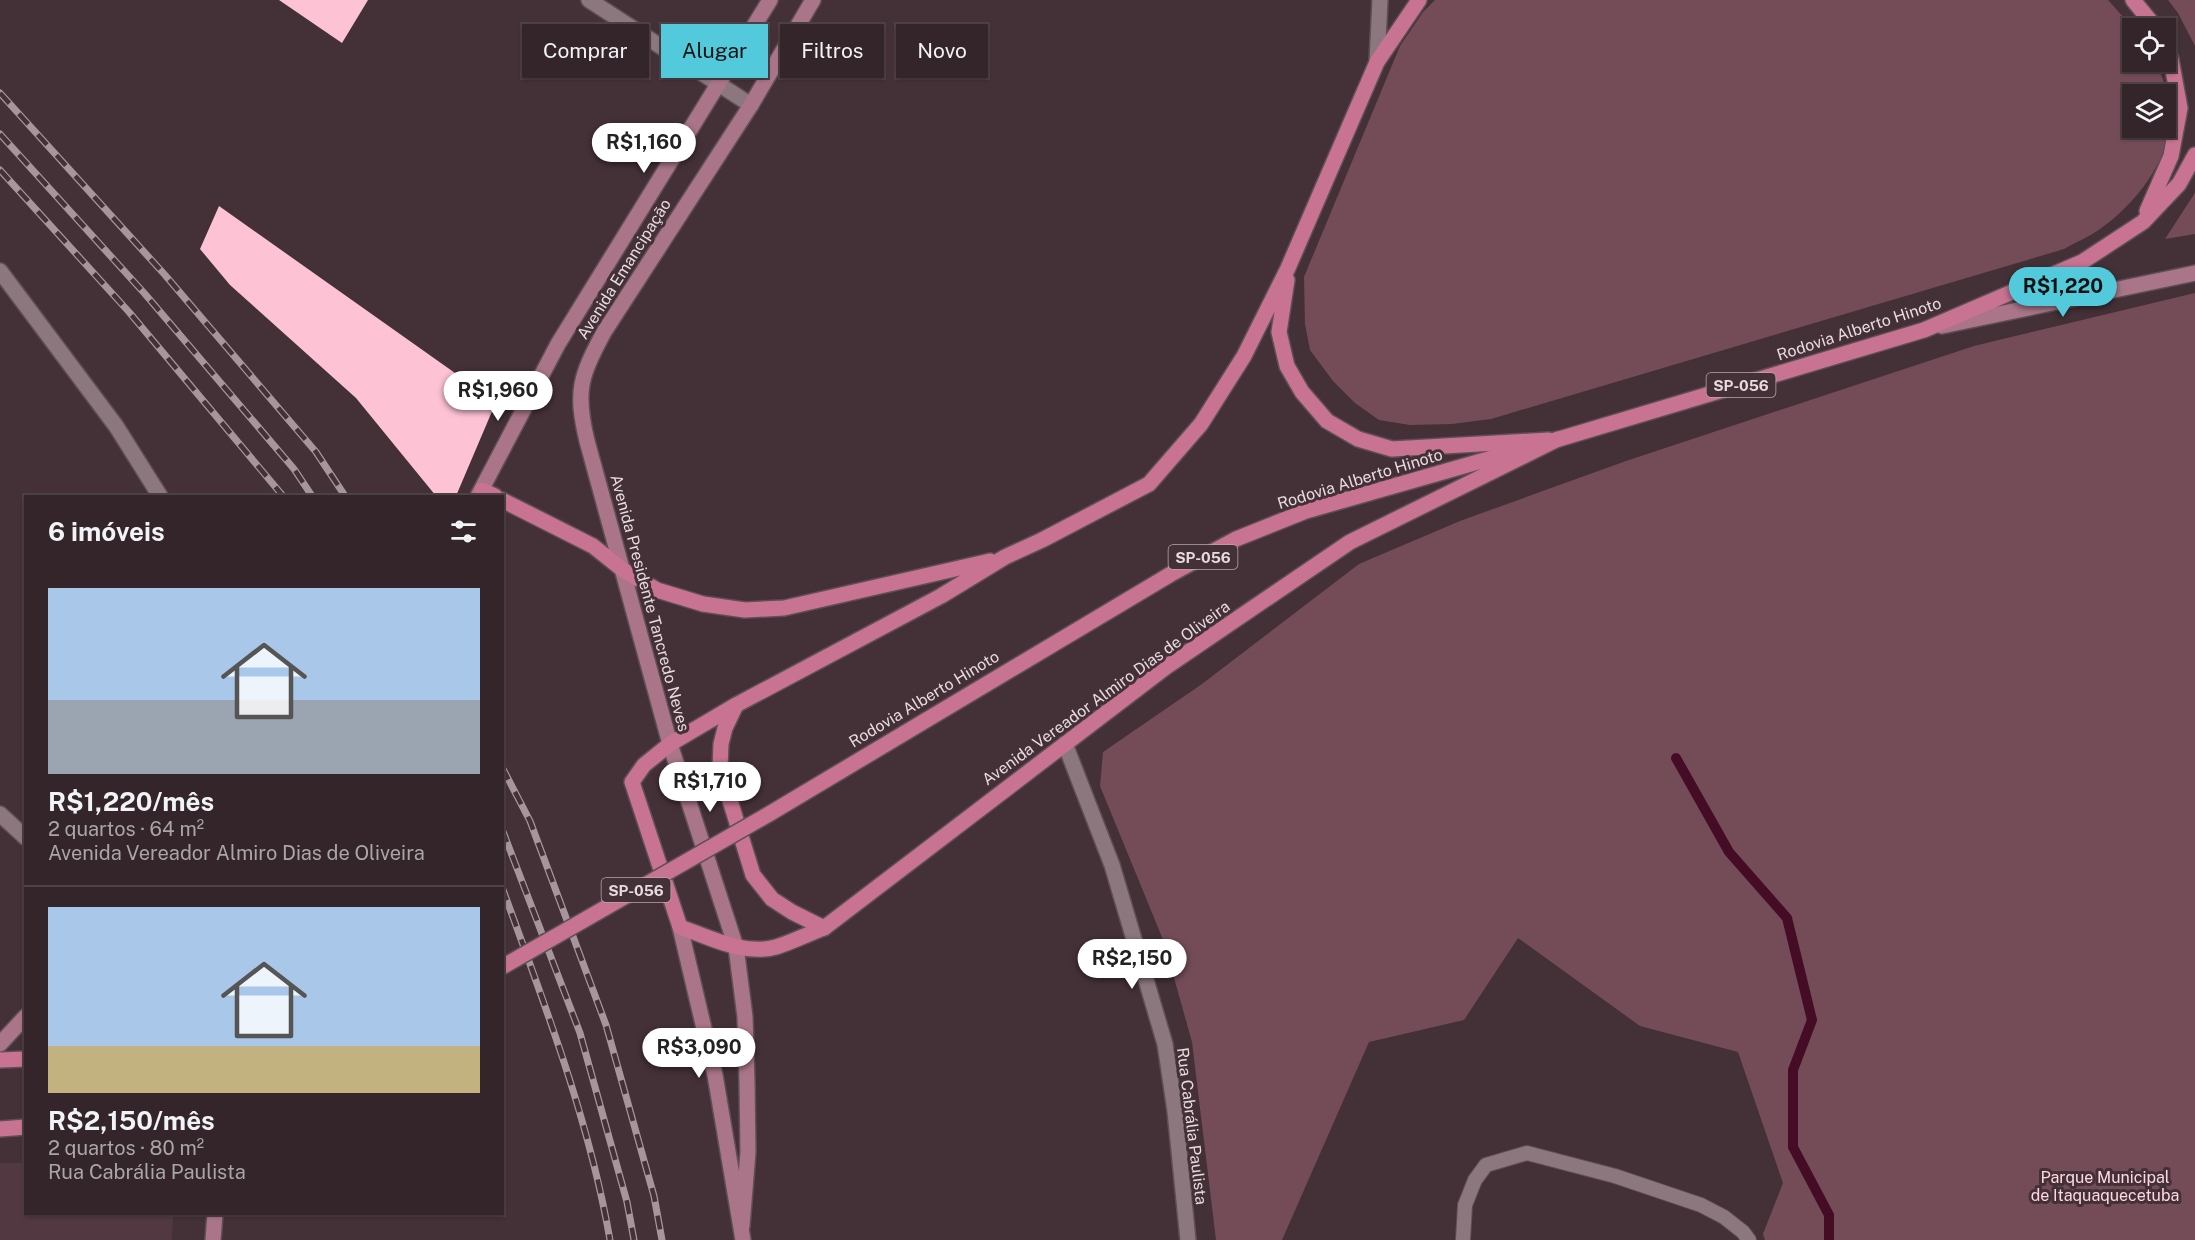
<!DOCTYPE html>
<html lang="pt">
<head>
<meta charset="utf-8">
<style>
	:root { --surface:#332529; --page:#3b2d31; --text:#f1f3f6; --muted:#a9a5a8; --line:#4e4246; --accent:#53cadc }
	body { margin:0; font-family:"Public Sans",sans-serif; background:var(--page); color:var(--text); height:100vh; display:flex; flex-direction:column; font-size:22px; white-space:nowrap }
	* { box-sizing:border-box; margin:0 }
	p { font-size:20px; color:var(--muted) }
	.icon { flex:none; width:33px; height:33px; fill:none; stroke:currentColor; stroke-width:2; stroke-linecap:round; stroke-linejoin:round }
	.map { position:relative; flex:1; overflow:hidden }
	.details { position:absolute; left:24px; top:495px; width:480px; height:720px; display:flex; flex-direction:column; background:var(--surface); border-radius:0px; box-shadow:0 2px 4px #0004,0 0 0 2px var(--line) }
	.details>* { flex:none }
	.guide { position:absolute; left:522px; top:24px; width:570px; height:54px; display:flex; gap:12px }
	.fabs { position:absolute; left:2122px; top:18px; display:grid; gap:12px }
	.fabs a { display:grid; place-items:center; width:54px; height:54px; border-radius:0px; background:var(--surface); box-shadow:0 2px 4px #0004,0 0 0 2px var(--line); font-size:30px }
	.price { position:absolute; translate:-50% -51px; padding:0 14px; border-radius:21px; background:#fff; color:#222; font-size:20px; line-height:39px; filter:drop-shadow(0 2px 3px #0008) }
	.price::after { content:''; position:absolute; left:50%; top:36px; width:18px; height:14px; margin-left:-9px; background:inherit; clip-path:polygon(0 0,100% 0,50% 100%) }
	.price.selected { background:var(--accent); color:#111 }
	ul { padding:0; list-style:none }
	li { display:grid; align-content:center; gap:12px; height:318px; padding:0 24px }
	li+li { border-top:2px solid var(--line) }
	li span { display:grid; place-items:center; height:186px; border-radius:0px; color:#555 }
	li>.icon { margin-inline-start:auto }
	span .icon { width:108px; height:108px; fill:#fffc; stroke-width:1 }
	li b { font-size:26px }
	h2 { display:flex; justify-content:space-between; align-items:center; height:72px; padding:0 24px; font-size:26px }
	.chip { padding:0 21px; border-radius:0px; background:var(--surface); box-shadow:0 2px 4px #0004,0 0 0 2px var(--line); font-size:21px; line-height:54px }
	.chip.selected { background:var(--accent); color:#111 }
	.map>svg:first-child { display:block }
	.built { fill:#523840 }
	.green { fill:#734c58; fill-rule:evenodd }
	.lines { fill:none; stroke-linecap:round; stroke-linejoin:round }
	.stream { stroke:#450d25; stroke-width:10 }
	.building { fill:#fdc3d5 }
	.service-casing { stroke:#5f4f54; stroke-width:16 }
	.minor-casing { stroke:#5f4f54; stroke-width:18 }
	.secondary-casing { stroke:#5f4f54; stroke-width:18 }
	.primary-casing { stroke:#5f4f54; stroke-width:18 }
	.service { stroke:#8d777e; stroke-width:14 }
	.minor { stroke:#8d777e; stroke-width:15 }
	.secondary { stroke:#aa7588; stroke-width:15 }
	.primary { stroke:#c87392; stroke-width:15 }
	.rail-casing { stroke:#a6969b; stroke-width:7 }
	.rail { stroke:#443137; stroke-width:4.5; stroke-dasharray:14; stroke-linecap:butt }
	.primary-bridge-casing { stroke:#5f4f54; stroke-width:18; stroke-linecap:butt }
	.primary-bridge { stroke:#c87392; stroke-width:15 }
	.labels { text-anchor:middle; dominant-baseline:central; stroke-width:6; stroke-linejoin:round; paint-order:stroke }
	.shield { fill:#443137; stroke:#b7a8ad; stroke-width:1.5 }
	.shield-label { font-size:15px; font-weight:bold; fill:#e8dbdf }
	.street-label { font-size:16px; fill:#e8dbdf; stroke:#443137 }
	.park-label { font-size:16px; fill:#ffd7e3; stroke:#443137 }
</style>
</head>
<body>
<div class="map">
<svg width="2195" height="1240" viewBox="0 0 2195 1240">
	<rect width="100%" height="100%" fill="#443137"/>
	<path class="built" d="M0 1163H25L26 1214H173L172 1240H0Z"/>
	<g class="green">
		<path d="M1435 0H2108L2133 28V62H2156C2162 77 2169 93 2170 110 2174 156 2136 204 2100 229 2089 237 2076 242 2064 249L1491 419 1452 424 1410 425 1379 420 1355 403 1333 381 1310 350 1305 324 1304 277 1400 46 1423 12ZM2133 94H2166V128H2133Z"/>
		<path d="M2168 0H2195V46L2178 13Z"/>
		<path d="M2195 192V234L2165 239 2193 196Z"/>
		<path d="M2195 293V1240H1765L1763 1234 1783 1183 1738 1052 1640 1026 1518 938 1464 1020 1369 1042 1282 1240H1216L1192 1042 1164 942 1100 786 1103 752 1202 684 1359 564 1460 521 1626 461 1974 346Z"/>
	</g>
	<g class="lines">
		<path class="stream" d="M1676 758 1729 852 1787 918 1812 1020 1793 1070V1147L1829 1215V1240"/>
	</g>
	<g class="building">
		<path d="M279 0H368L342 43Z"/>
		<path d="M219 206 496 402 456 496H436L356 398 230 285 200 249Z"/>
	</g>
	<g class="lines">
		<g class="service-casing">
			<path id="service" d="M1463 1240 1465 1205 1475 1180 1486 1165 1527 1153 1615 1176 1701 1205 1724 1217 1743 1232 1749 1240"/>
		</g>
		<g class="minor-casing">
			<g id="minor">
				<path d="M589 0 751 105"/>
				<path d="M1377 62 1380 0"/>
				<path d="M0 271 116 426 160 496"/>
				<path d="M1065 744 1112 865 1165 1044 1175 1111 1188 1240"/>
				<path d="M0 814 26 838"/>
			</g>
		</g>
		<g class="secondary-casing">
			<g id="secondary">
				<path d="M1942 326 2195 273"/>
				<path d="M478 496 558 344 770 0"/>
				<path d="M680 927 715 1075 743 1240"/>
				<path d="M0 1044 26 1016"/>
				<path d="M742 1226 748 1152 747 1083 745 1017 736 947 670 744 587 441C575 391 580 377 604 332L751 105 813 0"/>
				<path d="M213 1240 215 1214"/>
			</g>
		</g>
		<g class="primary-casing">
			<g id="primary">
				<path d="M1419 0 1377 62 1288 268 1244 356 1201 424 1149 484 1042 540 1005 557 941 596 736 705 670 744 644 765 632 782 680 927C709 937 744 956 776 947 792 942 808 934 824 928L1166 667 1350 542 1558 439"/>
				<path d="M2133 0 2156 28"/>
				<path d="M2147 211 2171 156 2180 108 2171 59 2166 49"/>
				<path d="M1287 280 1279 332 1287 366 1302 392 1327 421 1358 439 1392 449 1549 440"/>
				<path d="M1549 442 1924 330 2082 262 2143 222 2179 184 2195 155"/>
				<path d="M482 490 495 496"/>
				<path d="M502 500 593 546 623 570 657 590 703 604 745 610 784 608 990 561"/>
				<path d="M736 705 725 728 721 744 720 768 753 875 772 899 792 912 824 928"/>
				<path d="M769 814 1171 574 1236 539 1306 511 1520 450"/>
				<path d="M0 1060 26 1059"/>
				<path d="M0 1129 26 1127"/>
			</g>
		</g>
		<use href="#service" class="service"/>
		<use href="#minor" class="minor"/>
		<use href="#secondary" class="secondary"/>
		<use href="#primary" class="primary"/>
		<g class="rail-casing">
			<g id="rail">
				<path d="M0 93 165 275 316 452 345 496"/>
				<path d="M0 134 145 294 294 469 312 496"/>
				<path d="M0 170 129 312 283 496"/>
				<path d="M502 767 530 821 606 1025 654 1196 662 1240"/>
				<path d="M502 829 580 1033 627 1202 634 1240"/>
				<path d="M502 887C544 1003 589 1119 610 1240"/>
			</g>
		</g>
		<use href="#rail" class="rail"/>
		<g class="primary-bridge-casing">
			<path id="primary-bridge" d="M502 967 769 814"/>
		</g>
		<use href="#primary-bridge" class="primary-bridge"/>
	</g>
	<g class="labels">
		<g class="shield">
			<rect x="1706.5" y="373" width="69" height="24" rx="4.5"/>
			<rect x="1168.5" y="545" width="69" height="24" rx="4.5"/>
			<rect x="601.5" y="878" width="69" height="24" rx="4.5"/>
		</g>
		<g class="shield-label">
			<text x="1741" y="385">SP-056</text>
			<text x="1203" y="557">SP-056</text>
			<text x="636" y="890">SP-056</text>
		</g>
		<g class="street-label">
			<text transform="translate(624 269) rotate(-58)">Avenida Emancipação</text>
			<text transform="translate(1859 329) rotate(-18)">Rodovia Alberto Hinoto</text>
			<text transform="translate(1360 479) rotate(-17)">Rodovia Alberto Hinoto</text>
			<text transform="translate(650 603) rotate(75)">Avenida Presidente Tancredo Neves</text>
			<text transform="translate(1106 693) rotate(-36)">Avenida Vereador Almiro Dias de Oliveira</text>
			<text transform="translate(924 699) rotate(-31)">Rodovia Alberto Hinoto</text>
			<text transform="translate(1192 1126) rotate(83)">Rua Cabrália Paulista</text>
		</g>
		<g class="park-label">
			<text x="2105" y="1177">Parque Municipal<tspan x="2105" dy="18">de Itaquaquecetuba</tspan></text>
		</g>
	</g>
</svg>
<div class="fabs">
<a><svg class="icon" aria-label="locate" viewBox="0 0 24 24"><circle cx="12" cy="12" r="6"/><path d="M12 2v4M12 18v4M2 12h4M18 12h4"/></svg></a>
<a><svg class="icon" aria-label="layers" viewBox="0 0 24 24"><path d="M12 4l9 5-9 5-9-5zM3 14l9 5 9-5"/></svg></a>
</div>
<b class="price" style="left:644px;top:174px">R$1,160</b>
<b class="price selected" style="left:2063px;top:318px">R$1,220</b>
<b class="price" style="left:498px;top:422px">R$1,960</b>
<b class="price" style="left:710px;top:813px">R$1,710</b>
<b class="price" style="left:1132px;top:990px">R$2,150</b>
<b class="price" style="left:699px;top:1079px">R$3,090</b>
<div class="guide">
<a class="chip">Comprar</a>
<a class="chip selected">Alugar</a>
<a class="chip">Filtros</a>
<a class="chip">Novo</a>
</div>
<section class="details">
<h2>6 imóveis<svg class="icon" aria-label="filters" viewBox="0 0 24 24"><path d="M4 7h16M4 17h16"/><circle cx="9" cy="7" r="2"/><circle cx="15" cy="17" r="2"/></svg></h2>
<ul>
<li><span style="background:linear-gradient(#a9c7e8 60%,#9aa5b1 0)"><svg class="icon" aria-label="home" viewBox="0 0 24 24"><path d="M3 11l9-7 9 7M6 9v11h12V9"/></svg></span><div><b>R$1,220/mês</b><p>2 quartos · 64 m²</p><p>Avenida Vereador Almiro Dias de Oliveira</p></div></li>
<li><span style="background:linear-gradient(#a9c7e8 75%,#c2b280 0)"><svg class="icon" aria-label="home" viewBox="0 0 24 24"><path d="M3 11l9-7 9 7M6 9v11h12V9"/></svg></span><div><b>R$2,150/mês</b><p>2 quartos · 80 m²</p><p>Rua Cabrália Paulista</p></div></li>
</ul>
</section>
</div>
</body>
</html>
